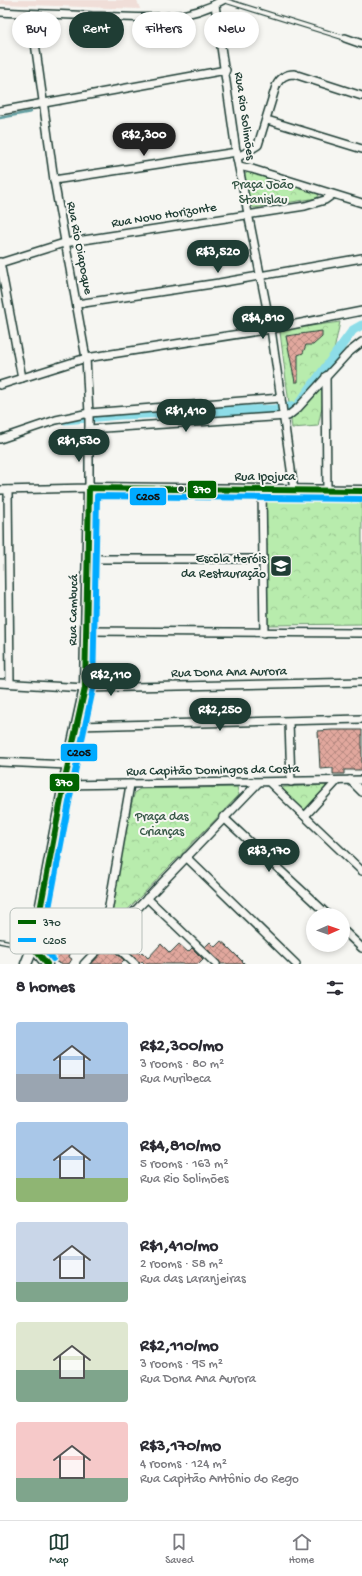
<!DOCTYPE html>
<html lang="en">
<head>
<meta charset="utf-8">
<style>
	:root { --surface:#fff; --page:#f7f7f7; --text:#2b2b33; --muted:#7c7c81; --line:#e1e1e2; --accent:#1f3d34 }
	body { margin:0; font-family:"Gochi Hand",sans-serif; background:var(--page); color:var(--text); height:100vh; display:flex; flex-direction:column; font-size:15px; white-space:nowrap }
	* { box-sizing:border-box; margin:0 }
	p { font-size:13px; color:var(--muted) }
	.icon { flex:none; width:22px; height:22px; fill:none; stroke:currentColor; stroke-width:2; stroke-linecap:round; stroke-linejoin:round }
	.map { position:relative; height:964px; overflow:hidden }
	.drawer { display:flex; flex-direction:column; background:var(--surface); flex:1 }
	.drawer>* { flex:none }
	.hud { position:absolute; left:12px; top:12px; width:338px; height:36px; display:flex; gap:8px }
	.needle { width:26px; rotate:88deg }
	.controls { position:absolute; left:306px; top:908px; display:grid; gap:8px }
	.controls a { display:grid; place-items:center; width:44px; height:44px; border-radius:50%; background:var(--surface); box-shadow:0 2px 6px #0003; font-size:20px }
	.price { position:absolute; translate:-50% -34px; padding:0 9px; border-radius:14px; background:var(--accent); color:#fff; font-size:13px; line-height:26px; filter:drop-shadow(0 1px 2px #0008) }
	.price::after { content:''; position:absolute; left:50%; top:24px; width:12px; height:9px; margin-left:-6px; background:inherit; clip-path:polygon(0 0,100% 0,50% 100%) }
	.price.current { background:#222; color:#fff }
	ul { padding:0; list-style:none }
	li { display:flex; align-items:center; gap:12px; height:100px; padding:0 16px }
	li span { display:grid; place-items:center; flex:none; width:112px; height:80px; border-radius:4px; color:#555 }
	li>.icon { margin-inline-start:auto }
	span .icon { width:48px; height:48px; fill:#fffc; stroke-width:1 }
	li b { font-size:17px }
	h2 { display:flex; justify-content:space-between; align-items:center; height:48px; padding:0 16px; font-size:17px }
	.tag { padding:0 14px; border-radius:18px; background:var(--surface); box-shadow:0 2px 6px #0003; font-size:14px; line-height:36px }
	.tag.current { background:var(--accent); color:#fff }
	.tabs { display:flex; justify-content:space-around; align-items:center; height:56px; border-top:1px solid var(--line); background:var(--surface); font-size:11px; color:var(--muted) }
	.tabs a { display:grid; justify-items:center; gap:2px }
	.tabs .current { color:var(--accent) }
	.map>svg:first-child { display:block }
	.built { fill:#f0ded8 }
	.park { fill:url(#park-crowns); stroke:#6c9470 }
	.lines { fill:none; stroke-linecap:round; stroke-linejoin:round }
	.stream { stroke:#619da0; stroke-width:2.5 }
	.canal { stroke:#8ddde8; stroke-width:9 }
	.building { fill:url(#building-cross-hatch); stroke:#1f3d34 }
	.service-casing { stroke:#1f3d34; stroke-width:6 }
	.minor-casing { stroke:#1f3d34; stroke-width:10 }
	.secondary-casing { stroke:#1f3d34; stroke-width:13 }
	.service { stroke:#f6f6f2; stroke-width:3.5 }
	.minor { stroke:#f6f6f2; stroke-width:7 }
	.secondary { stroke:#f6f6f2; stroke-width:10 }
	.bus-1-casing { stroke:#f6f6f2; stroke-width:9 }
	.bus-2-casing { stroke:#f6f6f2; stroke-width:9 }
	.bus-1 { stroke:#006400; stroke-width:6 }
	.bus-2 { stroke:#0af; stroke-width:6 }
	.bus-dot { fill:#1f3d34; stroke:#f6f6f2; stroke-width:1.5 }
	.labels { text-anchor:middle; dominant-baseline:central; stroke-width:4; stroke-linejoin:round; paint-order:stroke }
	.street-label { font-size:13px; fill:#1f3d34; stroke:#f6f6f2 }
	.park-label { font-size:13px; fill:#365746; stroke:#f6f6f2 }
	.poi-label { font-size:13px; fill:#1f3d34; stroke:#f6f6f2; text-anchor:end }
	.key { fill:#f6f6f2; stroke:#b6beb9; stroke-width:1 }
	.key-label { font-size:11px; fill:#1f3d34 }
	.line-badge { stroke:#f6f6f2; stroke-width:1.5 }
	.badge-label { font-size:11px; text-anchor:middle; font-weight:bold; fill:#fff }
	.pale-badge-label { font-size:11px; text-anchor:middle; font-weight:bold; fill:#111 }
</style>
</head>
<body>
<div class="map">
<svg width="362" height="964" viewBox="0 0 362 964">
	<defs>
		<pattern id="park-crowns" width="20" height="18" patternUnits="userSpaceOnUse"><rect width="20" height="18" fill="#b8ecad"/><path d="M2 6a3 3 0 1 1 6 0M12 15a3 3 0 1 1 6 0" fill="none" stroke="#9ecb95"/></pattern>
		<pattern id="building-cross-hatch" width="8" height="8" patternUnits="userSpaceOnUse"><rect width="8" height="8" fill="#e1a79d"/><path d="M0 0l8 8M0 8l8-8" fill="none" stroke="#b68981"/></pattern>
	</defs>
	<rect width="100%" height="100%" fill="#f6f6f2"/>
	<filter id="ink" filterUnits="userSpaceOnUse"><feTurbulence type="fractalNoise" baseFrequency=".025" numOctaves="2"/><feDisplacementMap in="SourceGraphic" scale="8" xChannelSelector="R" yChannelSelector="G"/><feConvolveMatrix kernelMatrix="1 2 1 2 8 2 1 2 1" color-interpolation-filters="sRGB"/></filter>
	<g filter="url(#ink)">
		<path class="built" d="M0 0H137L140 9 0 4Z"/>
		<g class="park">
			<path d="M248 172 318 193 319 195 317 198 254 208 250 205 244 175Z"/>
			<path d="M340 322 318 426 292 428 280 332 281 330Z"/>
			<path d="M362 492V624L268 625 264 620 265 494Z"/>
			<path d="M326 785V787L303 811 283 791 282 788 284 787Z"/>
			<path d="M237 787 239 795 106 932 127 818 135 792 140 789Z"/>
		</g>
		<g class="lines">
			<path class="stream" d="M0 118 31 112"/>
			<path class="canal" d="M65 420 120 415 275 409 297 406 353 330 362 325"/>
		</g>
		<g class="building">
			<path d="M322 331V337L313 345H306L303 353 298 355V382H295L286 336Z"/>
			<path d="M332 730H362V770H344V774H333V768L320 769 318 731Z"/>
			<path d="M221 941 226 945 245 964H221L205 947 210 942 215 947Z"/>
			<path d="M128 943 140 954 142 952 148 958 161 944 170 953 179 944 188 952 192 948 203 959 198 964H143L144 963 142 961 140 963 124 947Z"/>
			<path d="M57 946 72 949 69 957 72 959 69 964H61L54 961Z"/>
			<path d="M108 946 124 960 120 964H91Z"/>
		</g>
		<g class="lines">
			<g class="service-casing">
				<g id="service">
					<path d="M223 0 345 38"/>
					<path d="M0 941 21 945 32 949"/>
				</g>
			</g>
			<g class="minor-casing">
				<g id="minor">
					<path d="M215 5 237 158 271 329 294 490"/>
					<path d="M0 12C31 14 61 14 92 16 136 17 183 24 223 0"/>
					<path d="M345 38 362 44"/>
					<path d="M0 111 226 70"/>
					<path d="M267 120 362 149"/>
					<path d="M237 158 258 145 276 86C280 78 285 74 294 74L362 96"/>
					<path d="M239 166 252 169 362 203"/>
					<path d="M54 180 237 152"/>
					<path d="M0 262 22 378"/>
					<path d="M0 263 64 243 305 206 325 200 332 195"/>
					<path d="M77 304 219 283 362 258"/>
					<path d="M326 376 327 491"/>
					<path d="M0 385 86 358 271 329 362 311"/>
					<path d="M89 429 288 416 298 408 348 353 362 342"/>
					<path d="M0 439 56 420 89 413 281 398"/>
					<path d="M0 490 89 488V414L86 358 54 180 31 14"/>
					<path d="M8 490 10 683"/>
					<path d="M262 490 264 633"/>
					<path d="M88 559H261"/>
					<path d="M87 631 362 633"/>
					<path d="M0 683 85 688 362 682"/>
					<path d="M289 722 291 782"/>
					<path d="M77 726 362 719"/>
					<path d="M0 762 68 765"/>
					<path d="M350 780 362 792"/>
					<path d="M270 783 362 871"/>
					<path d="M64 785 362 780"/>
					<path d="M130 785 105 929 108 938 135 964"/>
					<path d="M305 816 337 781"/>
					<path d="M223 817 328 915"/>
					<path d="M186 857 296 964"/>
					<path d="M147 898 216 964"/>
					<path d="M343 930 362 948"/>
					<path d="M84 964 258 783"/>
				</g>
			</g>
			<g class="secondary-casing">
				<g id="secondary">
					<path d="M33 947 47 964"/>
					<path d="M26 964 33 947 65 779 85 688 89 488 362 491"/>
				</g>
			</g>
			<use href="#service" class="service"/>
			<use href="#minor" class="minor"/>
			<use href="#secondary" class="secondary"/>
			<g class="bus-1-casing">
				<path id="bus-1" d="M47 964 33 947 65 779 85 688 89 488 362 491"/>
			</g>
			<g class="bus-2-casing">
				<path id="bus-2" d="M53 959 42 945 73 781 93 689 97 496 362 499"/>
			</g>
			<use href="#bus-1" class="bus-1"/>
			<use href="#bus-2" class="bus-2"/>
		</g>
	</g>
	<defs>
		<g id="school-square" transform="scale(1.15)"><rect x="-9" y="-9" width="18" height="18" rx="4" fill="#1f3d34" stroke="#f6f6f2"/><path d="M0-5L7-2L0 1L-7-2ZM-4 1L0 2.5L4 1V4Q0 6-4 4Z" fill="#fff"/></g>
	</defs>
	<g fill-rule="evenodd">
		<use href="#school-square" x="281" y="566"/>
	</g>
	<circle class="bus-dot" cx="181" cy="489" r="3.5"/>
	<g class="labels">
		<g class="street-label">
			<text transform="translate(244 116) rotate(82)">Rua Rio Solimões</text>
			<text transform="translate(164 216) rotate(-9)">Rua Novo Horizonte</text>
			<text transform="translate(79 248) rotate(79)">Rua Rio Oiapoque</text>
			<text x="265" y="477">Rua Ipojuca</text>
			<text transform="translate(74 610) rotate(-89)">Rua Cambucá</text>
			<text transform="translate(229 673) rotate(-1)">Rua Dona Ana Aurora</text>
			<text transform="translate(213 771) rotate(-1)">Rua Capitão Domingos da Costa</text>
		</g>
		<g class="park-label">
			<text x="263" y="185">Praça João<tspan x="263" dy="15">Stanislau</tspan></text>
			<text x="162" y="817">Praça das<tspan x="162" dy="15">Crianças</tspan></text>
		</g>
		<g class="poi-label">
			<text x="266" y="559">Escola Heróis<tspan x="266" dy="15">da Restauração</tspan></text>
		</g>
	</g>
	<rect x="10" y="908" width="132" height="46" rx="6" class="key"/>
	<rect x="18" y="920" width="18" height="4" fill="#006400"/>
	<rect x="18" y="938" width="18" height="4" fill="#0af"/>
	<g class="key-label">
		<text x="43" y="926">370</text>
		<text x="43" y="944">C205</text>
	</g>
	<g class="line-badge">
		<rect x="187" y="480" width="30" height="19" rx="4" fill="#006400"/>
		<rect x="129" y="487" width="38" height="19" rx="4" fill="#0af"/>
		<rect x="60" y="743" width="38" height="19" rx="4" fill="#0af"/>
		<rect x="49" y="773" width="31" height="19" rx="4" fill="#006400"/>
	</g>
	<g class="badge-label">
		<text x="202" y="493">370</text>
		<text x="64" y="786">370</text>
	</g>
	<g class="pale-badge-label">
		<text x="148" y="500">C205</text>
		<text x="79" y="756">C205</text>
	</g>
</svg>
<div class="controls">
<a><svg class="needle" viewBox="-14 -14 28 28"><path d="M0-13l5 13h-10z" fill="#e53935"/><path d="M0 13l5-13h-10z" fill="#7c7c81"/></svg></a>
</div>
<b class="price current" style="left:144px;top:157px">R$2,300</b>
<b class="price" style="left:218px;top:274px">R$3,520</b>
<b class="price" style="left:263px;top:340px">R$4,810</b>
<b class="price" style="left:186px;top:433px">R$1,410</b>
<b class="price" style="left:79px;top:463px">R$1,530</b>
<b class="price" style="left:111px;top:697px">R$2,110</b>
<b class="price" style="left:220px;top:732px">R$2,250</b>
<b class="price" style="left:269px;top:873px">R$3,170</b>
<div class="hud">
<a class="tag">Buy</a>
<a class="tag current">Rent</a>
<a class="tag">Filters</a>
<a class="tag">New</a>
</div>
</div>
<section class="drawer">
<h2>8 homes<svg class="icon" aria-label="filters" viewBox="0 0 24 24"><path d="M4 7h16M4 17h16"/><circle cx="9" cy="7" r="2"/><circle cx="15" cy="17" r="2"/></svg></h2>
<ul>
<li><span style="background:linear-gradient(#a9c7e8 65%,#9aa5b1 0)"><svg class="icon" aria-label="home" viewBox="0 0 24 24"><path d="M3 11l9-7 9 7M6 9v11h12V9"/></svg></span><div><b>R$2,300/mo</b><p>3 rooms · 80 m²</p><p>Rua Muribeca</p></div></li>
<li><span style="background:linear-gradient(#a9c7e8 70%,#8fb573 0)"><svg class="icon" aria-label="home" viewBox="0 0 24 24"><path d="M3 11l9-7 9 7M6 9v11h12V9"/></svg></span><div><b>R$4,810/mo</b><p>5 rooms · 163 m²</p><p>Rua Rio Solimões</p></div></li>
<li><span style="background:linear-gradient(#c9d6e8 75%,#7fa58c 0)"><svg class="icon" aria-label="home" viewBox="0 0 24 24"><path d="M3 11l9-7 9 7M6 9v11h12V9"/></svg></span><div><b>R$1,410/mo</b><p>2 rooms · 58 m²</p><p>Rua das Laranjeiras</p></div></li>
<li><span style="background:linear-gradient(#dfe7d0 60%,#7fa58c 0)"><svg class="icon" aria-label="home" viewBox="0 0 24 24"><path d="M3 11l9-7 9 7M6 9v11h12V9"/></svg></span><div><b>R$2,110/mo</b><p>3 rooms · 95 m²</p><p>Rua Dona Ana Aurora</p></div></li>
<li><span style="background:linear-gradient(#f6c9c9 70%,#7fa58c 0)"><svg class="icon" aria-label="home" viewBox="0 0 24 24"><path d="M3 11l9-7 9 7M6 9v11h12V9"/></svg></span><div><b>R$3,170/mo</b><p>4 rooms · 124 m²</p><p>Rua Capitão Antônio do Rego</p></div></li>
</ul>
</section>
<nav class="tabs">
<a class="current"><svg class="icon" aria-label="map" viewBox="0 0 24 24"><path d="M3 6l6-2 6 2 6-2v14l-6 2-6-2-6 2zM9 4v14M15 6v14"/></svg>Map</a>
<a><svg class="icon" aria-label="saved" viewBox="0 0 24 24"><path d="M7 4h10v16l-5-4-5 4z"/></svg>Saved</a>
<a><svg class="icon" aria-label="home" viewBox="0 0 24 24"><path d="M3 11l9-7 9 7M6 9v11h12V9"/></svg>Home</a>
</nav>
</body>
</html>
